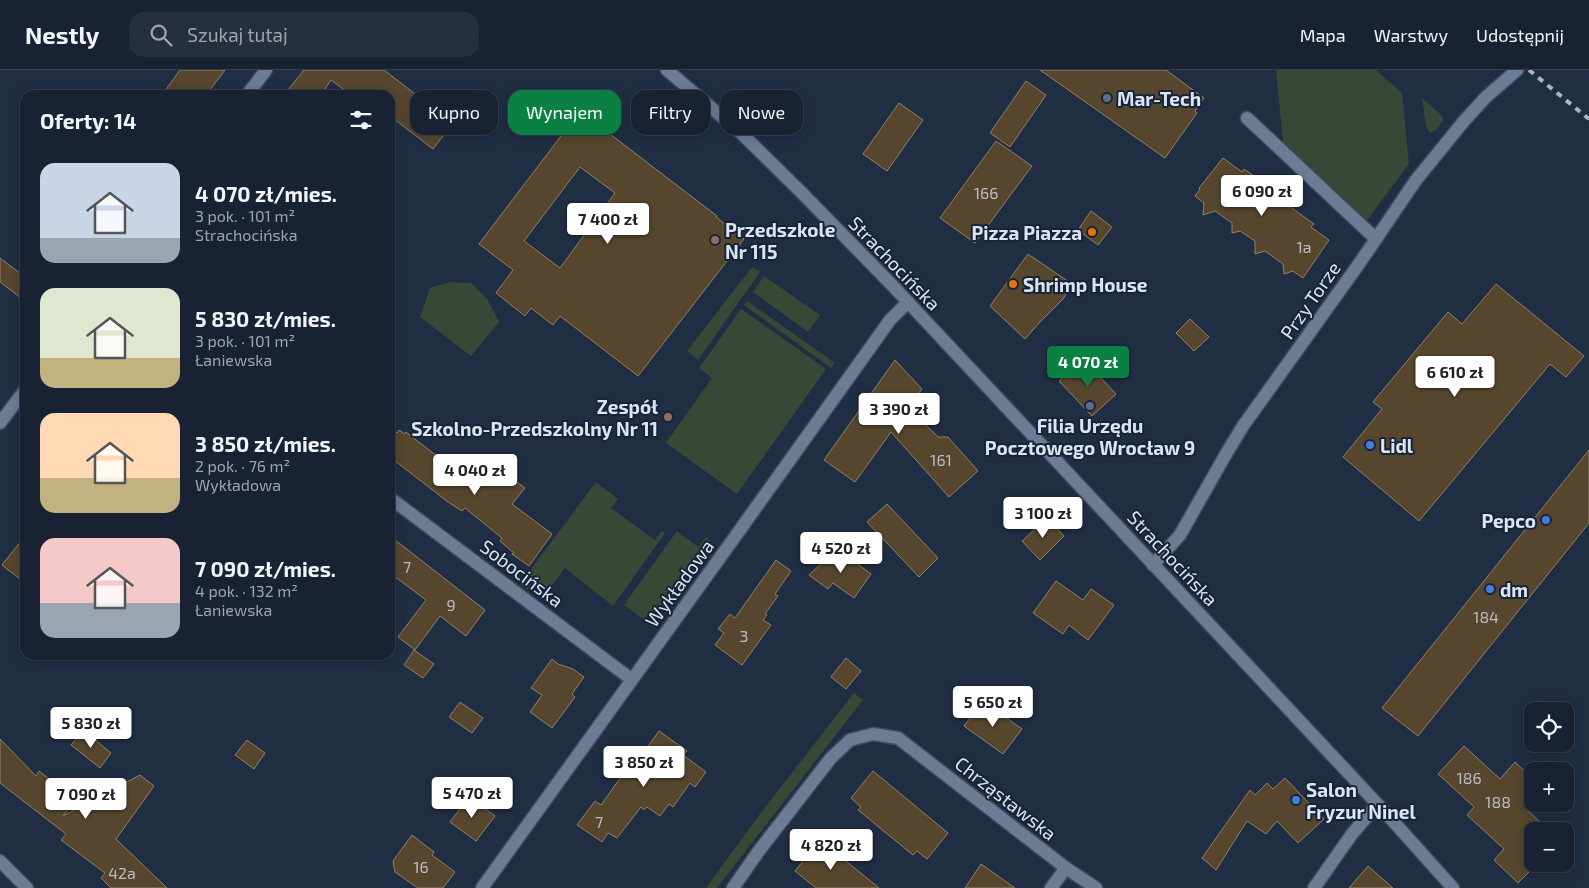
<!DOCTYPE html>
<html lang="pl">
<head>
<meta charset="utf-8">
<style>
	:root { --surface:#182232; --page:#252f3e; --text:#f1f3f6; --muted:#9fa4ac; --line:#363f4d; --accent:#0b8043 }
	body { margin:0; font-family:"Exo 2",sans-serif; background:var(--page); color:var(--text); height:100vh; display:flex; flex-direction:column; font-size:19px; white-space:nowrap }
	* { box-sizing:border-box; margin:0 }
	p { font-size:16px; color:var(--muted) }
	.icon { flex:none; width:28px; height:28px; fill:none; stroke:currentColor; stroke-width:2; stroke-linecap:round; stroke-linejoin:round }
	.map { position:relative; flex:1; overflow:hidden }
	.sheet { position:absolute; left:20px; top:20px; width:375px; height:570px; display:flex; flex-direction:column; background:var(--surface); border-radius:15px; box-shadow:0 2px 12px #0003,0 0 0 1px var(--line) }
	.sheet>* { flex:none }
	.guide { position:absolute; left:410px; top:20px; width:475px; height:45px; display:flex; gap:10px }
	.controls { position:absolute; left:1524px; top:632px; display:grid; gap:10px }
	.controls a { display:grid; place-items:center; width:50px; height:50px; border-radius:10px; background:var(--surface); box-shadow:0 2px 12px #0003,0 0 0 1px var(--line); font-size:25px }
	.price { position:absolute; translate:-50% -42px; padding:0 11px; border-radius:5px; background:#fff; color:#222; font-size:16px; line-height:32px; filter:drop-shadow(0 1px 2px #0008) }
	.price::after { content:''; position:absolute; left:50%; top:30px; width:15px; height:11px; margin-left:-8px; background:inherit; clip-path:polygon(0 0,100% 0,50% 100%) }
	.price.current { background:var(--accent); color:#fff }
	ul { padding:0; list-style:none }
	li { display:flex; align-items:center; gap:15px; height:125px; padding:0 20px }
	li span { display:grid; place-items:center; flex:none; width:140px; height:100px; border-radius:15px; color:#555 }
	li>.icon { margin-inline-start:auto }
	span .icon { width:60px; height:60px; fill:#fffc; stroke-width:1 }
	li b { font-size:21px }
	h2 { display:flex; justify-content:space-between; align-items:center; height:60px; padding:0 20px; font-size:21px }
	.pill { padding:0 18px; border-radius:15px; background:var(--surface); box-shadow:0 2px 12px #0003,0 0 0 1px var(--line); font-size:18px; line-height:45px }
	.pill.current { background:var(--accent); color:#fff }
	header { display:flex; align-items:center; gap:30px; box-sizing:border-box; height:70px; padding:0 25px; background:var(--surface); border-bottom:1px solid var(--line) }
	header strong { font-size:24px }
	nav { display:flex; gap:28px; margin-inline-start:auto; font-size:18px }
	.search { width:350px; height:45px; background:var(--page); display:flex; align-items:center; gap:12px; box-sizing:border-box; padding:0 18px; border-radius:15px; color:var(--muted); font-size:19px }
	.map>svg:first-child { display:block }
	.green { fill:#384836 }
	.building { fill:#56462e; stroke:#918066; fill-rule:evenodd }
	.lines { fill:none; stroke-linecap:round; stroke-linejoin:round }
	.minor-casing { stroke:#404c5d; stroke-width:15 }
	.secondary-casing { stroke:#404c5d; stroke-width:15 }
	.minor { stroke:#6c7c95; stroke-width:12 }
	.secondary { stroke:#6c7c95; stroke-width:12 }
	.rail { stroke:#abb5c5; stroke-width:4; stroke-dasharray:6 6; stroke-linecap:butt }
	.service-dot { fill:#5c6f8a; stroke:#172438; stroke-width:2 }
	.food-dot { fill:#e8710a; stroke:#172438; stroke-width:2 }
	.education-dot { fill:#8d6e63; stroke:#172438; stroke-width:2 }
	.shop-dot { fill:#3f7fe0; stroke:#172438; stroke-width:2 }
	.labels { text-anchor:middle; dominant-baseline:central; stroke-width:4; stroke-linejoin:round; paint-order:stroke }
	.number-label { font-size:16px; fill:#babcc1 }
	.poi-label { font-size:19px; font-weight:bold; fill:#dbe4f2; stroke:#172438; text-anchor:start }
	.street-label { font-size:19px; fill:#dbe4f2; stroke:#172438 }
</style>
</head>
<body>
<header>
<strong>Nestly</strong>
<div class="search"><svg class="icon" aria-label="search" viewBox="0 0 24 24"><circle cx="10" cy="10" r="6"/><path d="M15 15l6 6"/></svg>Szukaj tutaj</div>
<nav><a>Mapa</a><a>Warstwy</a><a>Udostępnij</a></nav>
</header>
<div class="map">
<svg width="1589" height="818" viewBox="0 0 1589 818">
	<rect width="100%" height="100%" fill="#202e43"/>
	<g class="green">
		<path d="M1276 0H1376L1402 23 1409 94 1367 150 1283 72Z"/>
		<path d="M1422 28 1442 46 1443 50 1436 60 1430 63 1426 56Z"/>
		<path d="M752 197 760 202 698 290 687 281Z"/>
		<path d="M764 206 820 245 808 262 753 222Z"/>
		<path d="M450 212 471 213 487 229 499 252 471 286 420 247 430 218Z"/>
		<path d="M747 231 835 293 831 298 744 235Z"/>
		<path d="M741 239 826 299 737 424 666 373 712 308 699 298Z"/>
		<path d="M596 412 618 429 611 438 655 470 661 461 665 463 613 536 565 498 541 529 520 514Z"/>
		<path d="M677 461 698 477 706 467 710 471 654 549 648 544 644 550 624 535Z"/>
		<path d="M854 623 863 630 717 818H706L760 744Z"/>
	</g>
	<g class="building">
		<path d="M180 0H225L206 25H162Z"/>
		<path d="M304 0H384L453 53 433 79 390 46V25H351L331 10 321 25H284Z"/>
		<path d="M1040 0H1166L1204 28 1195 41 1197 43 1165 88Z"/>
		<path d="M1026 11 1046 25 1010 77 990 63Z"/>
		<path d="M899 33 923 50 887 101 863 84Z"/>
		<path d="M580 41 717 146 716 147 744 169 638 306 560 246 553 255 531 238 525 246 496 223 513 200 479 174ZM580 97 615 123 560 198 524 171Z"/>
		<path d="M996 71 1032 96 975 173 940 148Z"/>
		<path d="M1223 88 1242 102 1244 99 1280 124 1278 128 1314 154 1311 157 1329 170 1303 208 1293 201 1284 204 1283 194 1265 181 1255 184V171L1240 161 1232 163V153L1215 141 1203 145 1204 133 1195 126 1200 119 1199 118Z"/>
		<path d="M1091 141 1112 157 1098 175 1078 160Z"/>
		<path d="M1028 184 1072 214 1063 229 1039 253 1025 269 990 236Z"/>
		<path d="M0 188 25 207V231L0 212Z"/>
		<path d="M1496 214 1584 286 1566 307 1550 294 1419 451 1343 387 1382 339 1373 332 1448 242 1462 254Z"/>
		<path d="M1190 249 1209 267 1194 281 1176 263Z"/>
		<path d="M1083 289 1116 324 1092 346 1059 311Z"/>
		<path d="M895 290 922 319 908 337 938 367H948L978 401 949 427 891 362 855 412 824 390Z"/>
		<path d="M390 357 397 363 399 360 405 364 406 362 474 415 490 393 525 418 512 434 552 464 529 496 512 484 514 483 500 471 502 468 465 438 462 441 448 432 390 387Z"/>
		<path d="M1589 380V453L1418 666 1382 638Z"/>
		<path d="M887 434 938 488 919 507 867 452Z"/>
		<path d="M1047 448 1064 466 1040 490 1022 471Z"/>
		<path d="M25 466V513L2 495Z"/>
		<path d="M390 466 485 540 466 566 440 546 415 580 398 567 426 530 390 503Z"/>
		<path d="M837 479 871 504 854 528 833 513 828 519 809 505Z"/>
		<path d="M776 490 791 501 775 524 778 526 765 544 767 545 763 550 771 555 742 595 715 575 724 563 718 559 730 544 735 548Z"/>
		<path d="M1056 511 1083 530 1091 519 1114 535 1088 570 1069 555 1063 564 1033 543Z"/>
		<path d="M414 580 434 594 423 608 404 595Z"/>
		<path d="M846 588 861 601 846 619 831 607Z"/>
		<path d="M552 589 558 594 573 599 584 607 572 624 575 627 552 658 530 642 542 625 531 618Z"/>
		<path d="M983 631 1022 659 1003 684 964 656Z"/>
		<path d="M460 632 483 648 472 663 449 647Z"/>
		<path d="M83 660 111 683 100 698 71 675Z"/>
		<path d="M659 661 687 681 683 685 706 702 695 717 690 713 673 737 669 734 660 746 647 737 644 740 641 737 617 768 608 763 602 772 577 755 595 731 601 735 643 676 646 679Z"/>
		<path d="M0 669 36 706 39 701 75 730 63 746 140 705 154 716 116 769 167 818H111L101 808 105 803 61 770 66 764 0 713Z"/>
		<path d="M247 670 265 683 254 699 235 685Z"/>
		<path d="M1464 676 1500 709 1515 692 1532 708V736L1528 741 1550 761H1532V794H1537L1518 813 1494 790 1504 779 1467 745 1474 737 1438 704Z"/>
		<path d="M873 701 948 763 927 789 917 781 913 785 858 740 861 737 851 728Z"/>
		<path d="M1285 708 1324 749 1298 773 1277 751 1266 764 1247 751 1216 800 1202 788 1250 720 1255 725 1267 713 1273 719Z"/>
		<path d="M469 727 495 746 476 771 450 752Z"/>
		<path d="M412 765 434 782 432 785 455 802 443 818H418L395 802 393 791Z"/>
		<path d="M817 774 827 782 830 778 879 818H816L795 801Z"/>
		<path d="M981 794 1015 818H965Z"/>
		<path d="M1368 796 1393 818H1349Z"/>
	</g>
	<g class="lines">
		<g class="minor-casing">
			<g id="minor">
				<path d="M247 25 266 0"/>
				<path d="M1247 48 1376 169"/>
				<path d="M0 353 25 320"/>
				<path d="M390 428 631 609"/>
				<path d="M1153 495 1180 465 1226 384 1243 356 1361 191 1416 110 1464 51 1486 27 1517 0"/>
				<path d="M0 791 27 818"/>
				<path d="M482 818C618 629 755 440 890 250L908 232"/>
				<path d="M733 818 758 782 831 688 850 670 873 664 898 668 1066 798 1096 818"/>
				<path d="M1051 818 1066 798"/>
				<path d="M1314 818 1352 764 1377 735"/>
			</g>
		</g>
		<g class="secondary-casing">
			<path id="secondary" d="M667 0 741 63 800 121 892 215 1383 740 1453 818"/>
		</g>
		<use href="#minor" class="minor"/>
		<use href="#secondary" class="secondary"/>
		<path class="rail" d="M1529 0 1589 49"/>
	</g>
	<g class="service-dot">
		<circle cx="1107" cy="28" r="5"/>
		<circle cx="1090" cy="336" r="5"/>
	</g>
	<g class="food-dot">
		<circle cx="1092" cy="162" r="5"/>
		<circle cx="1013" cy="214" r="5"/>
	</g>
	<g class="education-dot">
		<circle cx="715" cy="170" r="5"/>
		<circle cx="668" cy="347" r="5"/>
	</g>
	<g class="shop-dot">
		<circle cx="1370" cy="375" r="5"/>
		<circle cx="1546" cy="450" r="5"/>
		<circle cx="1490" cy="519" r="5"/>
		<circle cx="1296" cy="730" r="5"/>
	</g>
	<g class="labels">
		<g class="number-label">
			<text x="986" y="122">166</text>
			<text x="1304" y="176">1a</text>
			<text x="941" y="389">161</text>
			<text x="407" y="496">7</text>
			<text x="451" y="534">9</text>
			<text x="1486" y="546">184</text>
			<text x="744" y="565">3</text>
			<text x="1469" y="707">186</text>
			<text x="1498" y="731">188</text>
			<text x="599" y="751">7</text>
			<text x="421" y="796">16</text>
			<text x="122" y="802">42a</text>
		</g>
		<g class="poi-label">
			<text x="1117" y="28">Mar-Tech</text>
			<text x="725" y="159">Przedszkole<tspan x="725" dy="22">Nr 115</tspan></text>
			<text x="1082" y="162" text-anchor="end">Pizza Piazza</text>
			<text x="1023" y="214">Shrimp House</text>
			<text x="658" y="336" text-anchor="end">Zespół<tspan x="658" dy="22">Szkolno-Przedszkolny Nr 11</tspan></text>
			<text x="1090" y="355" text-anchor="middle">Filia Urzędu<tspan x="1090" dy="22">Pocztowego Wrocław 9</tspan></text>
			<text x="1380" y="375">Lidl</text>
			<text x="1536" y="450" text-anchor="end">Pepco</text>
			<text x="1500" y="519">dm</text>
			<text x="1306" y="719">Salon<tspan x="1306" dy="22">Fryzur Ninel</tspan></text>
		</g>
		<g class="street-label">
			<text transform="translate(895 193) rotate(46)">Strachocińska</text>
			<text transform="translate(1310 230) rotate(-55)">Przy Torze</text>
			<text transform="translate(1173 488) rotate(47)">Strachocińska</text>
			<text transform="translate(522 503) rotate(37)">Sobocińska</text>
			<text transform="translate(679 513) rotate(-54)">Wykładowa</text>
			<text transform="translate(1006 728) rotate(38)">Chrząstawska</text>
		</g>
	</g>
</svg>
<div class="controls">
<a><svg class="icon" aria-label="locate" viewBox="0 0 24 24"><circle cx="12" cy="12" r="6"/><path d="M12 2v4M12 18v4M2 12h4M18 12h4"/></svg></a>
<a>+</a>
<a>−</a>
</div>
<b class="price" style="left:1262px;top:147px">6 090 zł</b>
<b class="price" style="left:608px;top:175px">7 400 zł</b>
<b class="price current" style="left:1088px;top:318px">4 070 zł</b>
<b class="price" style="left:1455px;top:328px">6 610 zł</b>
<b class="price" style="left:899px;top:365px">3 390 zł</b>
<b class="price" style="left:475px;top:426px">4 040 zł</b>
<b class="price" style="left:1043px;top:469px">3 100 zł</b>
<b class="price" style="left:841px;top:504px">4 520 zł</b>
<b class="price" style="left:993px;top:658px">5 650 zł</b>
<b class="price" style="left:91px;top:679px">5 830 zł</b>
<b class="price" style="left:644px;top:718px">3 850 zł</b>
<b class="price" style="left:472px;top:749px">5 470 zł</b>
<b class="price" style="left:86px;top:750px">7 090 zł</b>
<b class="price" style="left:831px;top:801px">4 820 zł</b>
<div class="guide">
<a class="pill">Kupno</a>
<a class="pill current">Wynajem</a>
<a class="pill">Filtry</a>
<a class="pill">Nowe</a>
</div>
<section class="sheet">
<h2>Oferty: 14<svg class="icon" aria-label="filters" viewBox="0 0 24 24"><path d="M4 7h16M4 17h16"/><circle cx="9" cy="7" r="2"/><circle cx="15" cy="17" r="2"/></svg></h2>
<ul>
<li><span style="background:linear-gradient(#c9d6e8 75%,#9aa5b1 0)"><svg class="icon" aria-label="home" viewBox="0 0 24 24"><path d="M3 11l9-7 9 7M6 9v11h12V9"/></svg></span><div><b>4 070 zł/mies.</b><p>3 pok. · 101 m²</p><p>Strachocińska</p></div></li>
<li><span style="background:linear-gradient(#dfe7d0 70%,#c2b280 0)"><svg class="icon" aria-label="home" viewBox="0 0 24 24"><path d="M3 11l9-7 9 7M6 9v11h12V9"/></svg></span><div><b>5 830 zł/mies.</b><p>3 pok. · 101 m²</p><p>Łaniewska</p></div></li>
<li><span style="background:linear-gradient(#ffd9b3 65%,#c2b280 0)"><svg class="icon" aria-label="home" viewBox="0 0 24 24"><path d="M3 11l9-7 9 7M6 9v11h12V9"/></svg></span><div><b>3 850 zł/mies.</b><p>2 pok. · 76 m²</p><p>Wykładowa</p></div></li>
<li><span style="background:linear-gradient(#f6c9c9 65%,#9aa5b1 0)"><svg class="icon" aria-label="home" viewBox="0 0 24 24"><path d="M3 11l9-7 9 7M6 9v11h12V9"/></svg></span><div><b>7 090 zł/mies.</b><p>4 pok. · 132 m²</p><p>Łaniewska</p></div></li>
</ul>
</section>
</div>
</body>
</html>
